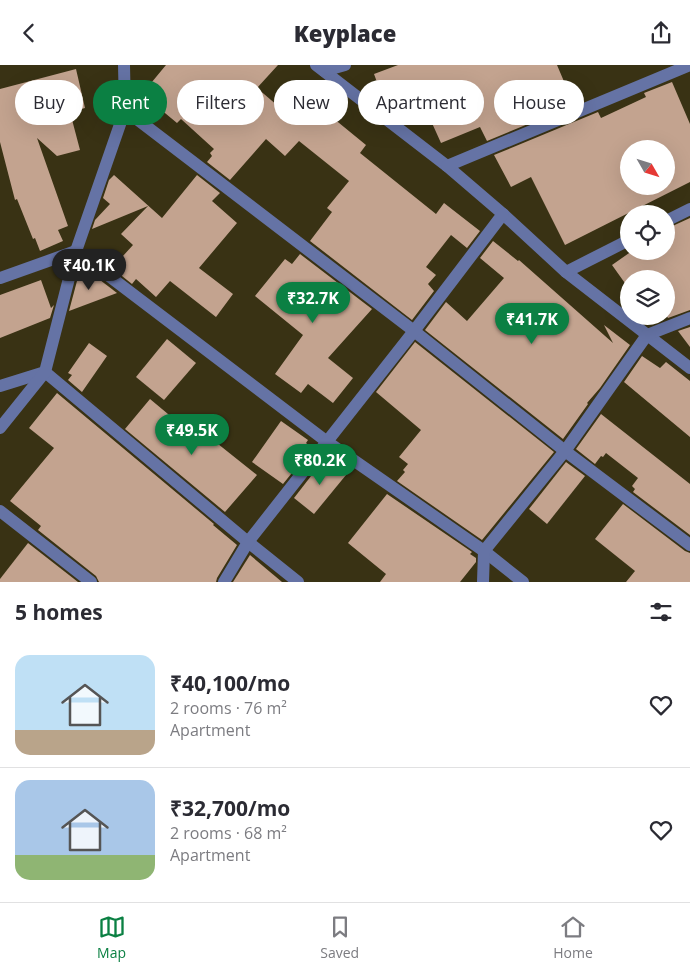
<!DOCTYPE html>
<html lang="en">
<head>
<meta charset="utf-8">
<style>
	:root { --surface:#fff; --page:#f7f7f7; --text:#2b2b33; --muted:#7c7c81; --line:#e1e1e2; --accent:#0b8043 }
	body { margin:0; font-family:"Open Sans",sans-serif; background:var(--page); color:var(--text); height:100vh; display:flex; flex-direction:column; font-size:19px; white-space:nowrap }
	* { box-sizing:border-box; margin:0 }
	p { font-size:16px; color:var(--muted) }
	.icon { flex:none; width:28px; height:28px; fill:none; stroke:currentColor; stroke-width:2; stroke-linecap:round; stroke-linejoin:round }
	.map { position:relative; height:517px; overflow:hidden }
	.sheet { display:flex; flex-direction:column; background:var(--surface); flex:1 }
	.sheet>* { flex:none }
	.banner { position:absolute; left:15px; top:15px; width:660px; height:45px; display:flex; gap:10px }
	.needle { width:32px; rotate:129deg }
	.buttons { position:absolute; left:620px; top:75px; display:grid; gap:10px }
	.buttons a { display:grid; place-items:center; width:55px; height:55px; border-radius:50%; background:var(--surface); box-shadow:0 5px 20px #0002; font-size:25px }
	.price { position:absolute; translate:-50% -42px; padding:0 11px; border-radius:18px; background:var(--accent); color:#fff; font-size:16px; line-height:32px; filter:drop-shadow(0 1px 2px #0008) }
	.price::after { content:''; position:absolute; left:50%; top:30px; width:15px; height:11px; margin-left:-8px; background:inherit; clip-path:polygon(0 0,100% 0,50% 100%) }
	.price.active { background:#222; color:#fff }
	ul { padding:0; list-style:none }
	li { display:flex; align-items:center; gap:15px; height:125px; padding:0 15px }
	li+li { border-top:1px solid var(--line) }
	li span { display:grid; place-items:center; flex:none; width:140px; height:100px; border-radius:15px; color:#555 }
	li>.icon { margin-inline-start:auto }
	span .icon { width:60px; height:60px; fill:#fffc; stroke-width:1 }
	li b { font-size:21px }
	h2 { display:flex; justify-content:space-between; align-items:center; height:60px; padding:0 15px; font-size:21px }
	.tag { padding:0 18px; border-radius:22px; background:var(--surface); box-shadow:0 5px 20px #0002; font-size:18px; line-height:45px }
	.tag.active { background:var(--accent); color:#fff }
	header { display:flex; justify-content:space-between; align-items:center; height:65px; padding:0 15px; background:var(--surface); font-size:22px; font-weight:800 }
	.tabs { display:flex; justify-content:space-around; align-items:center; height:70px; border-top:1px solid var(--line); background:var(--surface); font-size:14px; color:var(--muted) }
	.tabs a { display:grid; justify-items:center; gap:2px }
	.tabs .active { color:var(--accent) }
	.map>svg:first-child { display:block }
	.building { fill:#c3a38f; fill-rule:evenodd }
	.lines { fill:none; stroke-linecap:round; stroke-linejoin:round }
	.minor { stroke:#6573a5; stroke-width:12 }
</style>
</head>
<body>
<header><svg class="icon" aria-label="back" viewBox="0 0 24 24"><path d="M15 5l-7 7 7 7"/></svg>Keyplace<svg class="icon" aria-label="share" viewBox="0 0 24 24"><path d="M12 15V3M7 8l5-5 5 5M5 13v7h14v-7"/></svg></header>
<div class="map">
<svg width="690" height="517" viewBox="0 0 690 517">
	<rect width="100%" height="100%" fill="#393214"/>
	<g class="building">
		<path d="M166 0H278L257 23 299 59 323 28 341 43 333 53 366 80 360 88 436 149 444 138 480 166 467 183 451 170 426 202 436 210 428 219 434 226 412 255 310 176 332 147 327 143 349 116 299 76 285 91 266 74 230 115 207 97 212 91 210 88 214 84 181 54 177 58 142 29Z"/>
		<path d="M398 0H557L574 40 487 76 480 62 441 78 427 47H426L414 17 381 28 374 9Z"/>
		<path d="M76 4 85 43 70 47 80 85 57 91 37 73 68 161 58 165 63 176 40 186 35 173 33 174 17 134 15 135 0 77V24Z"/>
		<path d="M672 17 690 59V117L565 180 531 112 511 122 494 90 598 47 601 53 646 32 644 28ZM629 84H666V121H629Z"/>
		<path d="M114 110 162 153 197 110 220 128 212 136 237 158 199 203 233 229 216 252 170 216 156 232 136 214 132 219 112 203 133 180 121 169 148 141 92 164 95 155 110 139 103 133 109 115Z"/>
		<path d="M690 153V245L668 253 666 250V214H629V220L627 221 612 200 632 186H666V164Z"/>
		<path d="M493 176 518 196 519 195 613 278 604 260 630 280 600 323 587 338 588 339 563 374 425 265 446 237 467 256 504 213 480 193Z"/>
		<path d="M300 189 372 244 328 293 353 313 333 338 308 319 301 328 275 309 303 270 255 231 285 194 292 199Z"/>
		<path d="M87 205 117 228 69 246 77 216Z"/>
		<path d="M41 215 51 243 54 240 50 253 0 273V230Z"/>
		<path d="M690 262V282L678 266Z"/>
		<path d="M167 274 196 298 164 335 136 312Z"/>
		<path d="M415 277 554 387 482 475 397 416 405 407 403 405 408 399 399 392 421 365 376 327Z"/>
		<path d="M89 278 107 291 82 327 68 315 72 310 68 308Z"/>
		<path d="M642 291 660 303 666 297 690 316V372L624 317Z"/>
		<path d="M57 328 214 459 213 460 237 480 217 513 216 517H99L96 511 38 465 41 461 10 436 54 383 29 363Z"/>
		<path d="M150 334 198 374 203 367 257 410 225 447 125 364Z"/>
		<path d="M601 349 690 419V470L633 427 635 424 632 421 638 413 606 388 603 392 601 391 595 399 576 384Z"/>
		<path d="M281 356 308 375 306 378 312 383 283 419 252 397Z"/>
		<path d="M325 393 346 410 314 449 294 433Z"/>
		<path d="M566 397 585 411 547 459 529 444Z"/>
		<path d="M387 429 472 487 470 489 476 493V497L460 517H380L386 509 348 478Z"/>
		<path d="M623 439 685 486 690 488V517H626L635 506 595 474Z"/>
		<path d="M28 478 78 517H0V514Z"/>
		<path d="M250 490 282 517H233Z"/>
	</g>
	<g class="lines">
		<g class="minor">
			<path d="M316 0 447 101 503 149 566 207 690 303"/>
			<path d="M321 1 324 6 345 0"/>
			<path d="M125 45 414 266 565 386 690 480"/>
			<path d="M447 101 690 0"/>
			<path d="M666 156 690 144"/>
			<path d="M566 207 629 175"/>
			<path d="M0 213 76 186 326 376 484 486 523 517"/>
			<path d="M0 321 45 307 248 477 298 517"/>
			<path d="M0 363 45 307 76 186 125 45 124 0"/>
			<path d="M0 446 91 517"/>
			<path d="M224 517 248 477 414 266 503 149"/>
			<path d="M483 517 484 486 565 386 647 270 690 253"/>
		</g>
	</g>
</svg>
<div class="buttons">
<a><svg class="needle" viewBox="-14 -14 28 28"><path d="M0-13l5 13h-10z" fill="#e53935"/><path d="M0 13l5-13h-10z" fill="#7c7c81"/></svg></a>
<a><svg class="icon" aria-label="locate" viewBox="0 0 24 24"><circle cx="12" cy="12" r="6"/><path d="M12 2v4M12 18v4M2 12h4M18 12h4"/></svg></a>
<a><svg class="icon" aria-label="layers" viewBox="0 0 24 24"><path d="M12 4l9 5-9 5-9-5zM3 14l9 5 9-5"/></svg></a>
</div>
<b class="price active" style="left:89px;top:226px">₹40.1K</b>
<b class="price" style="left:313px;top:259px">₹32.7K</b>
<b class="price" style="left:532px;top:280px">₹41.7K</b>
<b class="price" style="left:192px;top:391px">₹49.5K</b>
<b class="price" style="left:320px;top:421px">₹80.2K</b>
<div class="banner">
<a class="tag">Buy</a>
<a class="tag active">Rent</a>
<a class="tag">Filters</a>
<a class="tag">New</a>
<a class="tag">Apartment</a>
<a class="tag">House</a>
</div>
</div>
<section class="sheet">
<h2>5 homes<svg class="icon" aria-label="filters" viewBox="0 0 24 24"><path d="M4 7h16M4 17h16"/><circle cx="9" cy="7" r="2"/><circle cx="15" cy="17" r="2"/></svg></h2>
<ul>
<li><span style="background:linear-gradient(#bfe0f5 75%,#b9a48a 0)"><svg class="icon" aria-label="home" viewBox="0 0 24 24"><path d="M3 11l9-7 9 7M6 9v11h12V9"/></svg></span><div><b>₹40,100/mo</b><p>2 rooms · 76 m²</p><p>Apartment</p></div><svg class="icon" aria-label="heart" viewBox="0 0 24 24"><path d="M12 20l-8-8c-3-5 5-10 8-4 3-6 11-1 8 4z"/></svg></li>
<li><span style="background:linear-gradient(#a9c7e8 75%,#8fb573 0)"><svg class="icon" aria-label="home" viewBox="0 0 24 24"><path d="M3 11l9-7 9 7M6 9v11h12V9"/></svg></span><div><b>₹32,700/mo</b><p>2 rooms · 68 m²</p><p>Apartment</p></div><svg class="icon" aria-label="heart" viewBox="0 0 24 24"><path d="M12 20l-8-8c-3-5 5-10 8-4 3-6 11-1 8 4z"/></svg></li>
</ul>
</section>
<nav class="tabs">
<a class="active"><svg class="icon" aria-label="map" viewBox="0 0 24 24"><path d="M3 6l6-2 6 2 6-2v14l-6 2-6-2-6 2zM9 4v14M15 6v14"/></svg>Map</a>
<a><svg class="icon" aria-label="saved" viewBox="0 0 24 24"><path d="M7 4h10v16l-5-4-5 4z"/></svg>Saved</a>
<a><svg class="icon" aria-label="home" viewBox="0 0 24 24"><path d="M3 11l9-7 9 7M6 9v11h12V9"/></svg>Home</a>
</nav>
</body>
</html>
